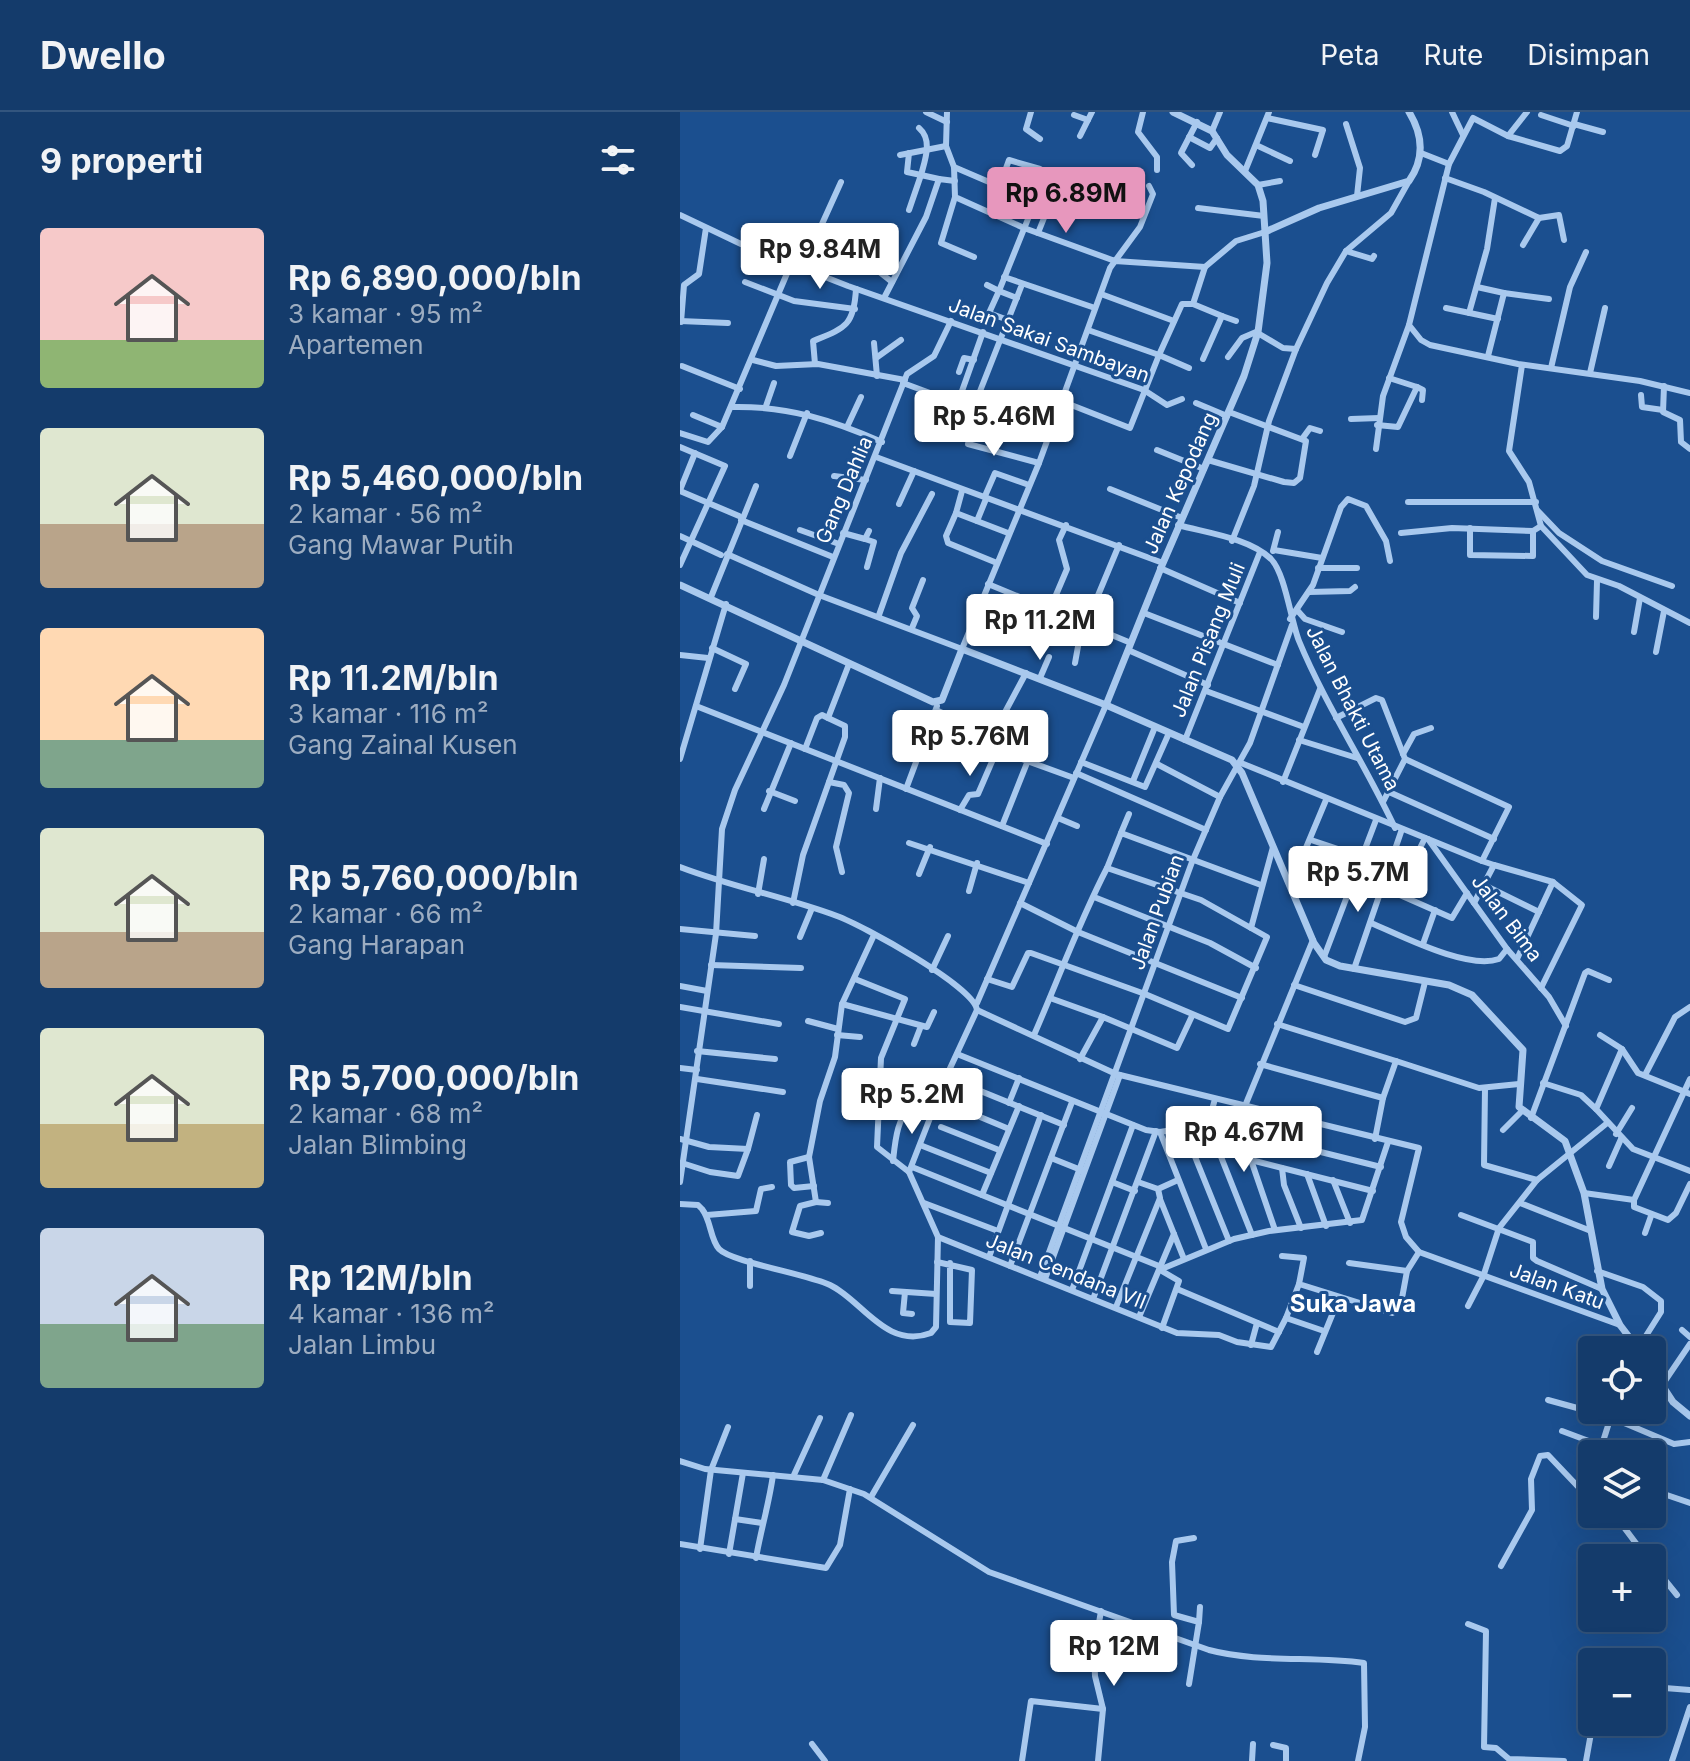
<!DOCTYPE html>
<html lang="id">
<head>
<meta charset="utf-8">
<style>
	:root { --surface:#143b6b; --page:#214673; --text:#f1f3f6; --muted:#9dadc1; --line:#33557e; --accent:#e797bd }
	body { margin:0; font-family:Inter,sans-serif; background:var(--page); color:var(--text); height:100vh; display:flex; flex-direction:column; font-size:30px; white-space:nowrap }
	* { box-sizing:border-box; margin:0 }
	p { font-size:26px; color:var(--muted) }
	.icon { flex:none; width:44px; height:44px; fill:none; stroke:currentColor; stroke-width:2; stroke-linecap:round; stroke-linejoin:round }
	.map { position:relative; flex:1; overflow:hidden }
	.details { display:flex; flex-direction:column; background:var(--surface); width:680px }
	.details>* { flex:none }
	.controls { position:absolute; left:898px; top:1224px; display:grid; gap:16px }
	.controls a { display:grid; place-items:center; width:88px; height:88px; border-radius:8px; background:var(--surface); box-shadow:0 8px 32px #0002,0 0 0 2px var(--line); font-size:40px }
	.price { position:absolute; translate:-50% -68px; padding:0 18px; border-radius:8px; background:#fff; color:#222; font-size:26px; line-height:52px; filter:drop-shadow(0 2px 4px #0008) }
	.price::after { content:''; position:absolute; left:50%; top:48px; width:24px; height:18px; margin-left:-12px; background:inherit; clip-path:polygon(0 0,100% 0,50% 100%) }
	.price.on { background:var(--accent); color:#111 }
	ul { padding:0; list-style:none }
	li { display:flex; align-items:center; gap:24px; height:200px; padding:0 40px }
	li span { display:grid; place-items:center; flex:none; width:224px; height:160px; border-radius:8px; color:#555 }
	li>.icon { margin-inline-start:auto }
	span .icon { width:96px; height:96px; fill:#fffc; stroke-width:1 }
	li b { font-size:34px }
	h2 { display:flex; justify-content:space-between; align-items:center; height:96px; padding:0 40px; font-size:34px }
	header { display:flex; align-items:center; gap:48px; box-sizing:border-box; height:112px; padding:0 40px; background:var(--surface); border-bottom:2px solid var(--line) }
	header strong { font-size:38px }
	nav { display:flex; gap:44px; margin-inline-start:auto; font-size:28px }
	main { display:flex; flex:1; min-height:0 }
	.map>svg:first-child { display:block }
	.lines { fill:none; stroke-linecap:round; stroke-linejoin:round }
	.minor { stroke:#a9c9ee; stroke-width:6 }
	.tertiary { stroke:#a9c9ee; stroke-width:7 }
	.labels { text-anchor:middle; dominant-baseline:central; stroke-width:6; stroke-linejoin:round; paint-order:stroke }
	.street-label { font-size:20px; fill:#fff; stroke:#1b4f8f }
	.quarter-label { font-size:24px; font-weight:bold; fill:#fff; stroke:#1b4f8f }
</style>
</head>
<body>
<header>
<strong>Dwello</strong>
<nav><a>Peta</a><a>Rute</a><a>Disimpan</a></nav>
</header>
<main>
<section class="details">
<h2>9 properti<svg class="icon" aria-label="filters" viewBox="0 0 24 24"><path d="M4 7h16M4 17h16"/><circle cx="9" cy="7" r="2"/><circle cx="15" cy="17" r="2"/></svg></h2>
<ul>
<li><span style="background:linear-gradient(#f6c9c9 70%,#8fb573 0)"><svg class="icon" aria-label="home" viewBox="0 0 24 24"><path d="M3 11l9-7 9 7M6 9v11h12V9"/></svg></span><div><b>Rp 6,890,000/bln</b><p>3 kamar · 95 m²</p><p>Apartemen</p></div></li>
<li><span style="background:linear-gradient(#dfe7d0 60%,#b9a48a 0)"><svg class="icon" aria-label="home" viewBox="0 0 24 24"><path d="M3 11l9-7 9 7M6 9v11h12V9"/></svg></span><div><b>Rp 5,460,000/bln</b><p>2 kamar · 56 m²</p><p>Gang Mawar Putih</p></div></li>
<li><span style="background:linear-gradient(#ffd9b3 70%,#7fa58c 0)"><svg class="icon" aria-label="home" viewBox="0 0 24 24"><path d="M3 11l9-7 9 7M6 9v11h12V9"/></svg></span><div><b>Rp 11.2M/bln</b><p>3 kamar · 116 m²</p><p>Gang Zainal Kusen</p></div></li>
<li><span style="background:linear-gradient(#dfe7d0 65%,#b9a48a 0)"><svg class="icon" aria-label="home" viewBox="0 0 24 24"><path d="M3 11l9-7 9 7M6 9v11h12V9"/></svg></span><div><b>Rp 5,760,000/bln</b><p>2 kamar · 66 m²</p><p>Gang Harapan</p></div></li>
<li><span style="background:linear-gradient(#dfe7d0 60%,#c2b280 0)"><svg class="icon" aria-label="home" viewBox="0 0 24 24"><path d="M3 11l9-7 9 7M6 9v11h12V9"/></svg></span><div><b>Rp 5,700,000/bln</b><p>2 kamar · 68 m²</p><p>Jalan Blimbing</p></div></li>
<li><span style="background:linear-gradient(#c9d6e8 60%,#7fa58c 0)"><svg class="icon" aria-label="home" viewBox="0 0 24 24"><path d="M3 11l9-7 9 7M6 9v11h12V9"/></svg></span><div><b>Rp 12M/bln</b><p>4 kamar · 136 m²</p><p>Jalan Limbu</p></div></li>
</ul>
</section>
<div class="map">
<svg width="1010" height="1649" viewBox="0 0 1010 1649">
	<rect width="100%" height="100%" fill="#1b4f8f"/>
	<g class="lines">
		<g class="minor">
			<path d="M246 0 267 10"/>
			<path d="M351 0 346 17 360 27"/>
			<path d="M463 0 458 20 477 45V58"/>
			<path d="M772 0 783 23"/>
			<path d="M897 0 887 34 880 39 828 24 793 6 769 52 729 213 741 228 750 233 838 252 960 269 1010 281"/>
			<path d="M394 3 408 8"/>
			<path d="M861 3 894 14"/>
			<path d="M587 6 643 18 635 43"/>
			<path d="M666 12 680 56 677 84"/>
			<path d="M894 12 923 20"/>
			<path d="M532 19 540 0"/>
			<path d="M400 24 412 0"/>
			<path d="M828 24 847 0"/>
			<path d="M509 25 530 36 537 26"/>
			<path d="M576 33 610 49"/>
			<path d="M266 34 267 0"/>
			<path d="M229 41 227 60 241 63C245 48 253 28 239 16"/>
			<path d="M741 41 769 52"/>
			<path d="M220 43 266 34 274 55 275 85 344 116 435 149 460 115 473 82 469 74"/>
			<path d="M512 53 501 41 517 10"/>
			<path d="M274 55 316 73 321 70 329 48 360 57"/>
			<path d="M565 59 589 0"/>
			<path d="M765 66 804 80 859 106 879 103 884 128"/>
			<path d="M578 73 600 69"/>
			<path d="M275 85 261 131 294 145"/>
			<path d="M518 96 584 104"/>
			<path d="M229 98 241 63 259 67"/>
			<path d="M366 100 386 108 393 98"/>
			<path d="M0 103 61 132 168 174 464 278 487 293 502 287"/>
			<path d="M358 121 374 81"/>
			<path d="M843 133 859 106"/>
			<path d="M666 139 692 147 694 144"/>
			<path d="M188 151 212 170"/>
			<path d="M132 160 152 121 142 112 161 70"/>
			<path d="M324 165 415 196"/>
			<path d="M65 170 114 189 175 197"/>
			<path d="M307 173 319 179 309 201 328 208"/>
			<path d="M797 175 824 181"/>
			<path d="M421 182 494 209"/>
			<path d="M204 186 246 105 259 67 275 69"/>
			<path d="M337 186 319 179 350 102 348 90 354 73"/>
			<path d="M766 196 818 207"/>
			<path d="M789 201 807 137 815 86"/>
			<path d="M542 204 556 209"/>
			<path d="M0 209 48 211"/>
			<path d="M1 210 4 173 19 162 26 116"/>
			<path d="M408 218 479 243 502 192H513"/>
			<path d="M194 231 197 264"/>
			<path d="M808 244 824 181 869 187"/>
			<path d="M548 245 562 226 576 220 603 236 616 237"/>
			<path d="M196 246 221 228"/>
			<path d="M523 247 542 204 513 192 525 155"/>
			<path d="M73 248 96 254 138 252 225 268"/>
			<path d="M135 252 133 229C165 216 174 214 176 177"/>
			<path d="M842 253 829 339 849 370 861 414 907 463 939 474 1010 511"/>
			<path d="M2 254 60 277"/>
			<path d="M871 256 890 175 906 140"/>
			<path d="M279 260 284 246 294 248"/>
			<path d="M910 261 925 196"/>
			<path d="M223 271 293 297 295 302 288 332 359 351"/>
			<path d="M984 274 983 300 1000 308 1001 330 1010 337"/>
			<path d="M737 275 743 278 742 288"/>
			<path d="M961 283 962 295 983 298"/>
			<path d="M381 289 450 316 479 243 509 256"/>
			<path d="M516 291 547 304"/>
			<path d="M277 293 303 220"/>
			<path d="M86 294 94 271"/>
			<path d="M53 295C108 294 152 308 202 330"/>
			<path d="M293 297 341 175"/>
			<path d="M13 303 42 315"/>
			<path d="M671 307 699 306"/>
			<path d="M697 313 718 315 737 275 709 266"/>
			<path d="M167 315 181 285"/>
			<path d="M0 321 28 330 42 315 111 152"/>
			<path d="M622 327 630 316 640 319"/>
			<path d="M0 335 45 354 0 453"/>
			<path d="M696 337 703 284 729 213"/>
			<path d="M477 338 524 357"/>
			<path d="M110 344 127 301"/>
			<path d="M196 345 483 451"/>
			<path d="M528 348 604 370 614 371 620 366 626 329 549 300"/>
			<path d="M154 364 186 368"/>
			<path d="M430 377 502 406"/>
			<path d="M0 378 15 341"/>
			<path d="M0 379 59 404"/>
			<path d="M282 379 276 401 328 421"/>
			<path d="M305 384 315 361 349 373"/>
			<path d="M728 390H856"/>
			<path d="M219 392 234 359"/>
			<path d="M858 399 879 421 922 449 992 474"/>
			<path d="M276 401 266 424 268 431 317 451"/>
			<path d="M61 408 153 445"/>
			<path d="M297 409 306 387"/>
			<path d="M498 413C527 421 569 426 591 447 605 461 611 509 619 529 646 594 685 652 715 716"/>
			<path d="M790 416V443L853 444V419"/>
			<path d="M120 418 159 432"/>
			<path d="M163 421 185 427 189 419"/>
			<path d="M721 421 772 416 853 419 861 414"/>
			<path d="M0 424 41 443"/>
			<path d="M185 427 194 430 187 455"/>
			<path d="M552 429 574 374 589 309 616 237 647 171 666 139 711 101 729 69"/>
			<path d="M594 438 642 446"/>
			<path d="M593 439 598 420"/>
			<path d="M47 442 139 483 282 537 359 351 430 156 435 149 525 155 556 129 585 120"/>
			<path d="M480 456 560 491"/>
			<path d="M638 456H677"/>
			<path d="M308 472 451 531"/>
			<path d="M629 480 670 479 675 475"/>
			<path d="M31 485 76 374"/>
			<path d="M370 497 387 457 379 428 386 413"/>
			<path d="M617 498 625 507 662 520"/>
			<path d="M464 501 598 553"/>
			<path d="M199 503 221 441 252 382"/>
			<path d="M916 505 917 469"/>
			<path d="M610 507 633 473 661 395 668 387 686 394 706 429 710 449"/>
			<path d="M232 516 237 504 232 496 243 468"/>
			<path d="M954 520 960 486"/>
			<path d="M32 536 66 552 55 577"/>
			<path d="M448 538 528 573"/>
			<path d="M976 540 984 499"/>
			<path d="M0 543 28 546"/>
			<path d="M395 551 399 529 439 433"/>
			<path d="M346 561 323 604 349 616"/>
			<path d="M360 566 369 545"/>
			<path d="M526 579 624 615"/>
			<path d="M16 594 367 732"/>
			<path d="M256 598 279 609 284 626 394 666"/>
			<path d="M656 606 696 586 702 588 725 647 703 690"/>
			<path d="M505 628 580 440"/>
			<path d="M619 628 677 646"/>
			<path d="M125 637 137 606 142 603 148 606"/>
			<path d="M723 642 734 622 751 616"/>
			<path d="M0 647 46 492"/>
			<path d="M338 647 353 604"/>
			<path d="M725 647 829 695 802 749 814 753 794 791"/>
			<path d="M401 650 465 675 489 621"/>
			<path d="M561 651 748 727 827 837 869 885 886 914"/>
			<path d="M477 652 540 685"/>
			<path d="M396 661 526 718"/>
			<path d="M453 669 475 615"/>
			<path d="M149 670 164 673 169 681 156 735 162 760"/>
			<path d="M603 670 640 577"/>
			<path d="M226 677 257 594"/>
			<path d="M89 679 115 689"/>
			<path d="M709 680 814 727"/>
			<path d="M84 697 111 631"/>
			<path d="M196 697 200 666"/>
			<path d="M280 698 289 683 298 682 317 638"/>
			<path d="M378 706 397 714"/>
			<path d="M322 714 347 651"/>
			<path d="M441 721 449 702"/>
			<path d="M748 727 802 749"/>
			<path d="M631 728 709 754"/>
			<path d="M229 731 349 771"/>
			<path d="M741 747 738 740 745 726"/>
			<path d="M814 753 873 770 837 847"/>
			<path d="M0 755C52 775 106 785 157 804 182 813 295 875 297 898L436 962 739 1036 721 1110 726 1125 739 1140 940 1213"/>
			<path d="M427 756 441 721 581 773"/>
			<path d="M239 762 250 735"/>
			<path d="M804 773 859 800"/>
			<path d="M610 774 646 688"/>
			<path d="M704 776 772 806 787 781"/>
			<path d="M289 779 297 751"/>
			<path d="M78 782 84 747"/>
			<path d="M414 785 530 831 576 856"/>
			<path d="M113 791 123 743 165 625V614L148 606 169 552"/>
			<path d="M340 791 398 820 562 886"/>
			<path d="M691 811C722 824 787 858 819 847L827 837"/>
			<path d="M571 816 593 735"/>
			<path d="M0 817 75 824"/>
			<path d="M120 825 132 796"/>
			<path d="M743 832 755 798"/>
			<path d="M644 845 696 708"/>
			<path d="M31 853 121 856"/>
			<path d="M674 857 722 717"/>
			<path d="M252 858 268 824"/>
			<path d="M175 867 225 887 201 946 197 1035 229 1060"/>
			<path d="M307 867 332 875 348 841H351L465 882 548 917 587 825 521 788 427 756C399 810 378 868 354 923"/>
			<path d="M614 873 725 910 736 906 745 870"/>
			<path d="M0 874 27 879"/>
			<path d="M861 876 902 793 873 770"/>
			<path d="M370 886 423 905"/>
			<path d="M297 891 426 593"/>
			<path d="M162 892 247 915 254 900"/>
			<path d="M0 895 99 912"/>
			<path d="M128 909 158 917"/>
			<path d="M597 912 716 949 703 986 695 1027"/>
			<path d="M157 923 180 925"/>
			<path d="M920 923 942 937 958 961 1010 982"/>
			<path d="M234 932 241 914"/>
			<path d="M942 937 916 997 953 1037 1010 1059"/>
			<path d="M17 939 95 947"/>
			<path d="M277 942 466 1018 480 1020 528 1012 535 987"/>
			<path d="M400 947 423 905 497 936 512 904"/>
			<path d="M716 949 799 976 839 972"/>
			<path d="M580 952 703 986"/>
			<path d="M0 956 17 958"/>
			<path d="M965 963 995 905 1010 895"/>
			<path d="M266 965 384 1013"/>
			<path d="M17 967 103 980"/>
			<path d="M863 971 901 983 916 997"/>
			<path d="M805 976 804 1053 857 1068"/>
			<path d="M329 991 339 966"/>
			<path d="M269 992 329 1017"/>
			<path d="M565 994 633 828"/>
			<path d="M851 1006 905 861 908 859 929 868"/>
			<path d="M528 1012 701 1055"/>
			<path d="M528 1012 572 1123"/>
			<path d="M261 1015 319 1038"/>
			<path d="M503 1015 549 1129"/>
			<path d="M823 1018 841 1000"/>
			<path d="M480 1020 526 1137"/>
			<path d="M936 1022 952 996"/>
			<path d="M576 1024 571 1048 693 1079"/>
			<path d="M0 1027 29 1035 68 1037 77 1003"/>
			<path d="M240 1033 311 1061"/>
			<path d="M632 1038 638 1012"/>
			<path d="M129 1045 110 1050 111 1073 114 1076 134 1074"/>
			<path d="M371 1046 401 1058"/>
			<path d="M571 1048 595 1118"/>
			<path d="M213 1049C215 1031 217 1003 233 993L252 999"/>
			<path d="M2 1051 30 1060 58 1064 68 1037"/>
			<path d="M929 1054 941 1027"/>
			<path d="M232 1055 484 1156 554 1127 589 1119 682 1108 708 1030"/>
			<path d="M602 1056 604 1073 621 1116"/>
			<path d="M627 1062 646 1114"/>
			<path d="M653 1068 670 1111"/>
			<path d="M0 1070 36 822 42 717 55 678 104 573 227 262 254 244 271 209"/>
			<path d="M432 1070 455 1079"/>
			<path d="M478 1077 498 1068"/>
			<path d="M904 1081 954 1088 1010 967"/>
			<path d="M302 1083 339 994"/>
			<path d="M480 1087 504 1147"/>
			<path d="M954 1088V1095L988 1108 996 1101 1010 1072"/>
			<path d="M136 1090 148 1091"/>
			<path d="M244 1091 318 1119"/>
			<path d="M840 1091 911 1119"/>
			<path d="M0 1092 18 1093 22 1097C31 1108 30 1127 39 1137 51 1150 127 1162 150 1173 182 1188 206 1238 251 1221L256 1215 258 1125 229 1060 266 965 297 898"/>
			<path d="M27 1103 76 1099 81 1077 92 1075"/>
			<path d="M781 1103 853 1130V1146L857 1149 922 1177"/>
			<path d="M141 1121 129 1124 112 1120 120 1094 136 1090 129 1045 140 989 155 945 162 892 194 823"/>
			<path d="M965 1121 971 1104"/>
			<path d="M258 1125 497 1221 539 1223 557 1230 591 1235 606 1206"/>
			<path d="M602 1144 624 1146 619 1172 712 1201 720 1197 727 1159 739 1140"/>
			<path d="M309 1145 361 1003"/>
			<path d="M70 1149V1174"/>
			<path d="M257 1150 292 1158 290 1211 270 1210V1151"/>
			<path d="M669 1151 727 1159"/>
			<path d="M330 1154 392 990"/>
			<path d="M480 1158 499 1169 482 1216"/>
			<path d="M917 1159 963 1175 981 1189V1200L957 1238"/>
			<path d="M360 1165 512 750 540 685 570 631 612 513"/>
			<path d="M365 1167 440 963"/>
			<path d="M619 1172 606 1206 644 1219"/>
			<path d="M497 1177 599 1220"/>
			<path d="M392 1178 453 1013"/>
			<path d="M212 1179 256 1182"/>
			<path d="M225 1180 223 1201 232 1202"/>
			<path d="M413 1187 476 1019"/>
			<path d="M788 1194 803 1165 819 1116 857 1068 926 1012"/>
			<path d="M436 1195 480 1086 478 1077 458 1070"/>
			<path d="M459 1205 494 1122"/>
			<path d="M1002 1218 1010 1225"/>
			<path d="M571 1233 577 1211"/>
			<path d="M924 1237 925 1238"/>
			<path d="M637 1240 659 1186"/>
			<path d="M868 1288 930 1305 994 1332 1010 1330"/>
			<path d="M972 1288 1010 1232"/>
			<path d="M882 1319 922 1334"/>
			<path d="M919 1342 933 1298"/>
			<path d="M0 1349 25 1357 143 1368 184 1382 309 1460 529 1538C578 1551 632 1544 684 1551L685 1615 678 1649"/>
			<path d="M113 1365 140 1306"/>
			<path d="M143 1368 171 1303"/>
			<path d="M972 1378 1010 1391"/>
			<path d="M191 1385 233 1313"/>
			<path d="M934 1402 967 1446"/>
			<path d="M55 1407 82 1411"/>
			<path d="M0 1432 146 1456 160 1433 170 1377"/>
			<path d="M20 1437 31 1358 48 1315"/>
			<path d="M49 1442 63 1361"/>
			<path d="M76 1446C81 1417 89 1392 93 1363"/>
			<path d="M972 1452 997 1483"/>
			<path d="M821 1454 852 1398 851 1367 860 1344 868 1343 904 1381 912 1360"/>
			<path d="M519 1510 520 1495"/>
			<path d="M788 1512 806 1519 804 1635 816 1636 829 1647 884 1649"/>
			<path d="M509 1572 519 1510 494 1503 492 1450 496 1429 514 1426"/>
			<path d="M972 1575 1010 1578"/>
			<path d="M132 1632 145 1649"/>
			<path d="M593 1633 606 1636V1649"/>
			<path d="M342 1649 351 1589 423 1597"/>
			<path d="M418 1649 423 1597 415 1564 414 1540 421 1499"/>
			<path d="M572 1649 573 1632"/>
			<path d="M906 1649 913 1610"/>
			<path d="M992 1649 1010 1595"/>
		</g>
		<g class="tertiary">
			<path d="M585 120 639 96 729 69C745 46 743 23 729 0"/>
			<path d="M0 473 253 590 262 588 282 537 426 593 552 648 562 661 634 831 646 848 660 854 769 873 792 883 843 938 839 995 885 1029 904 1081 922 1177 940 1213 959 1238"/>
			<path d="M426 593 483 451 564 264 578 220 587 151 583 89 578 73 547 43 532 19 493 0"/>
			<path d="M972 1258 993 1290 1010 1304"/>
		</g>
	</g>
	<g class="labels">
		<g class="street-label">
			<text transform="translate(369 228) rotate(20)">Jalan Sakai Sambayan</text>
			<text transform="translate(500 371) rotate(-66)">Jalan Kepodang</text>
			<text transform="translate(164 378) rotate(-67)">Gang Dahlia</text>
			<text transform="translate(528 528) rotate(-68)">Jalan Pisang Muli</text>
			<text transform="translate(673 596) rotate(63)">Jalan Bhakti Utama</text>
			<text transform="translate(477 800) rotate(-70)">Jalan Pubian</text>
			<text transform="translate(827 806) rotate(53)">Jalan Bima</text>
			<text transform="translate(386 1159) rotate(22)">Jalan Cendana VII</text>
			<text transform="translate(877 1174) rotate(20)">Jalan Katu</text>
		</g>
		<g class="quarter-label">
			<text x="673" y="1191">Suka Jawa</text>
		</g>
	</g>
</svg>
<div class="controls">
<a><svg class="icon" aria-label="locate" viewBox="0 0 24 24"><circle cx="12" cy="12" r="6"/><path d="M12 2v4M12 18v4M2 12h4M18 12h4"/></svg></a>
<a><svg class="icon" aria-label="layers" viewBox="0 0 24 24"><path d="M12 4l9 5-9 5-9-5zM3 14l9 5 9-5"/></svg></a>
<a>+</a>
<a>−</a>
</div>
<b class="price on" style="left:386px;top:123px">Rp 6.89M</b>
<b class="price" style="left:140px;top:179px">Rp 9.84M</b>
<b class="price" style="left:314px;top:346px">Rp 5.46M</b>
<b class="price" style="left:360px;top:550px">Rp 11.2M</b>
<b class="price" style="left:290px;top:666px">Rp 5.76M</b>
<b class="price" style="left:678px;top:802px">Rp 5.7M</b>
<b class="price" style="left:232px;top:1024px">Rp 5.2M</b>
<b class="price" style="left:564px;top:1062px">Rp 4.67M</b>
<b class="price" style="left:434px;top:1576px">Rp 12M</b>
</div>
</main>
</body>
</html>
